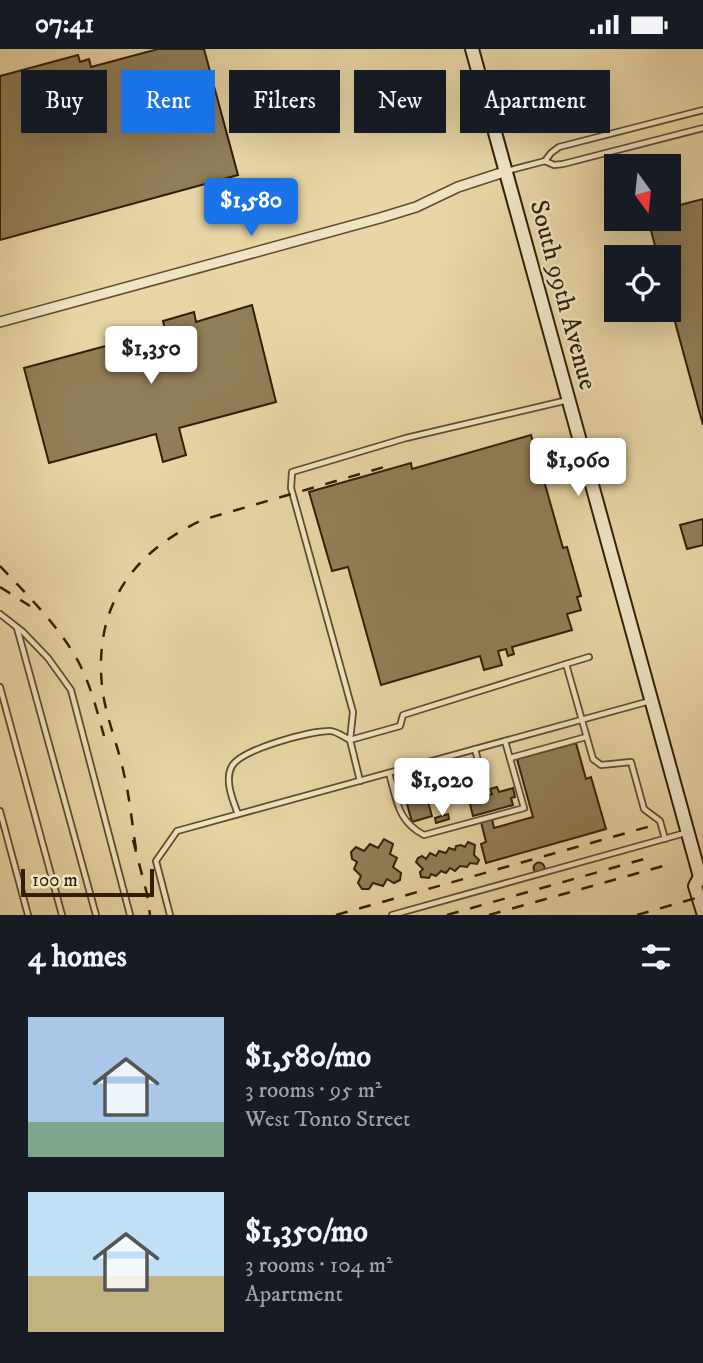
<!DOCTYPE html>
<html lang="en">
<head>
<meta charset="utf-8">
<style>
	:root { --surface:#171b24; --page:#242831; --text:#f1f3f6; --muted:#9ea1a6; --accent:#1a73e8 }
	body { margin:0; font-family:"IM FELL DW Pica",serif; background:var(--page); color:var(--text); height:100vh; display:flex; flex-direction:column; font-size:26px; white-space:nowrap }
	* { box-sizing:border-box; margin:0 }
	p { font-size:23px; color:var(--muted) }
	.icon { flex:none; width:38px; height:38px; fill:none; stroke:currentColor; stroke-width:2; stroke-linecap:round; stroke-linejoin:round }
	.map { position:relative; height:866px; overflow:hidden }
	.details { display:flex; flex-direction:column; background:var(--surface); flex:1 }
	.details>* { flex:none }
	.top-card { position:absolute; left:21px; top:21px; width:662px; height:63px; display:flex; gap:14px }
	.needle { width:46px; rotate:165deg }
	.controls { position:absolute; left:604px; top:105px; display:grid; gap:14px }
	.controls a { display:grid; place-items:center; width:77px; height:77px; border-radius:0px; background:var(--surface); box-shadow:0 7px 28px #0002; font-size:35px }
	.scale { position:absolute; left:21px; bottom:18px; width:133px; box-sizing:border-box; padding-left:7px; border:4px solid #321f03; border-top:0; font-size:19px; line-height:24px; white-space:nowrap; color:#321f03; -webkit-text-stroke:5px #f0e3c4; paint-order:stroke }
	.price { position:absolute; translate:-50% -60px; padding:0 16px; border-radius:7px; background:#fff; color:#222; font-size:23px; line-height:46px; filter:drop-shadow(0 2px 4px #0008) }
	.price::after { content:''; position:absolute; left:50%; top:42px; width:21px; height:16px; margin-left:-10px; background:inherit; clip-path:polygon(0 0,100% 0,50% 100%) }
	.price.on { background:var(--accent); color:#fff }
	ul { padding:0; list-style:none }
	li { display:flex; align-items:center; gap:21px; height:175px; padding:0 28px }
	li span { display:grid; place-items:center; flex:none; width:196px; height:140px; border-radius:0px; color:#555 }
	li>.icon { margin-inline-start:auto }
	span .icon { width:84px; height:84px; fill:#fffc; stroke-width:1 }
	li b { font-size:30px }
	h2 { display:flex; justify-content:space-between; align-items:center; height:84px; padding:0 28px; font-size:30px }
	.chip { padding:0 24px; border-radius:0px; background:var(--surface); box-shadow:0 7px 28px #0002; font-size:24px; line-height:63px }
	.chip.on { background:var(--accent); color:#fff }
	.status { display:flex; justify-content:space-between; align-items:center; height:49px; padding:0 35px; background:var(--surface); direction:ltr }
	.status svg { height:19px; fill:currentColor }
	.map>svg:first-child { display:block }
	.building { fill:#917d57; stroke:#321f03; stroke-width:2 }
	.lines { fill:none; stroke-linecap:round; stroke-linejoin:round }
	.lane-casing { stroke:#604c2b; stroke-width:8 }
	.street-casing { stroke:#604c2b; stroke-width:12 }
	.secondary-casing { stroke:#321f03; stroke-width:16 }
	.lane { stroke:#f0e3c4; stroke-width:4.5 }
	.street { stroke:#f0e3c4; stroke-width:9 }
	.secondary { stroke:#f0e3c4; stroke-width:12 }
	.rail { stroke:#321f03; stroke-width:2.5; stroke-dasharray:12 12; stroke-linecap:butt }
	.labels { text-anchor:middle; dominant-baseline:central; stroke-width:5; stroke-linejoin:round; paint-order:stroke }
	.street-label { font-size:26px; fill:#321f03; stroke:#f0e3c4 }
</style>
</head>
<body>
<div class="status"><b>07:41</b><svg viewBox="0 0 49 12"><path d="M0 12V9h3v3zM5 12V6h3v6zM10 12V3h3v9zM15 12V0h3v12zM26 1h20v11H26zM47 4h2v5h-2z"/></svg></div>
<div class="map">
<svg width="703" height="866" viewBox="0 0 703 866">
	<rect width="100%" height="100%" fill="#e8d4a4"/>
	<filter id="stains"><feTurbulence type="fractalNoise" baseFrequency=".00286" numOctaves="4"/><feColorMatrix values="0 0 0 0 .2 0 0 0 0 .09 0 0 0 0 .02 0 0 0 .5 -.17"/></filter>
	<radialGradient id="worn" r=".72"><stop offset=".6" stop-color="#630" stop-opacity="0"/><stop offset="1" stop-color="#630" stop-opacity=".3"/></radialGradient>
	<g class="building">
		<path d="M158 0H204L238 126 0 191V27L78 6 80 13 89 10 91 18Z"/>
		<path d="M703 150V376L668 247V208H658L648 170H668V159Z"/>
		<path d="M252 256 276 353 179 379 186 406 163 413 156 385 49 414 24 319 165 281 163 272 194 263 196 273Z"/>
		<path d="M531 386 563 499 567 498 581 547 577 548 581 561 567 565 572 581 512 598 514 605 508 607 506 600 498 602 502 616 484 621 480 607 381 636 348 518 332 522 309 443 411 414 412 420Z"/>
		<path d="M703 470V496L687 500 680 476Z"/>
		<path d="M576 694 586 730 591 728 606 780 486 814 481 795 486 793 481 773 492 770 494 779 533 768 517 710Z"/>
		<path d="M418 718 432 767 412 773 398 723Z"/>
		<path d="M497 738 499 743 513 739 515 748 511 749 513 756 473 767 470 755 474 754 473 751 492 745 490 740Z"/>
		<path d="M448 765 449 770 436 774 435 769Z"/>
		<path d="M384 790 393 795 390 805 397 809 393 818 401 824 400 831 394 834 387 830 383 837 373 834 369 840H362L358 834 361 827 354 820 357 813 352 810 351 803 356 798 364 802 370 795 378 799Z"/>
		<path d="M468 793 475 796 474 806 479 811 477 815 470 814 467 818 460 817 455 822 450 819 446 824 441 822 436 827 431 825 429 829 421 828 420 823 423 820 416 813 418 809 422 807 426 810 430 804 436 807 439 802 446 804 449 799 455 801 456 797 461 796 465 798Z"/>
		<circle cx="539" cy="819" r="5.5"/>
	</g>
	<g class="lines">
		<g class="lane-casing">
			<g id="lane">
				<path d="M545 112 551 104 559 98 703 61"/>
				<path d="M507 122 545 112 554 116 563 115 703 79"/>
				<path d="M0 565 23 583 48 609 71 641 130 866"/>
				<path d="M17 579 96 866"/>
				<path d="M566 615 589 608"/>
				<path d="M0 638 62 866"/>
				<path d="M510 709 586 688"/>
				<path d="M389 724C397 751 397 772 424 786L524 759 505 692"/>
				<path d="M360 732 350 691 400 677 403 666 566 615 593 710 601 716 631 713 644 760 660 772 665 790"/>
				<path d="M431 738 481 723 475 700"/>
				<path d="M0 762 28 866"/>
				<path d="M238 765C233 752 224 731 232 717 242 700 310 682 330 682 336 682 344 688 350 691L353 663 291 439 292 423 406 389 568 351"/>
				<path d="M170 866 156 812 177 782 650 652"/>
				<path d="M392 866 685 784"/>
			</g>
		</g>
		<g class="street-casing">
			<path id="street" d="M0 273 380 169 416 158 458 138 507 122"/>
		</g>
		<g class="secondary-casing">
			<g id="secondary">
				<path d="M472 0 700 828 703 830"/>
				<path d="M700 828 695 837 703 863"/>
			</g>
		</g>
		<use href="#lane" class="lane"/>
		<use href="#street" class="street"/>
		<use href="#secondary" class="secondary"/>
		<g class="rail">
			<path d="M0 517C28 547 60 578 79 614 91 637 97 662 104 687"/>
			<path d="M0 538 30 557"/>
			<path d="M133 791 147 845 150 866"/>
			<path d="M136 800C132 775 130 750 124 725 118 696 105 666 102 637 94 557 132 504 202 471L391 416"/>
			<path d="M336 866 651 777"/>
			<path d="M447 866 651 808"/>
			<path d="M489 866 667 816"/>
			<path d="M637 866 703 847"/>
		</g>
	</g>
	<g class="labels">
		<g class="street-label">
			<text transform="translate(563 246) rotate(75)">South 99th Avenue</text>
		</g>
	</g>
	<rect width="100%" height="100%" filter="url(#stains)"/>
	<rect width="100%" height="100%" fill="url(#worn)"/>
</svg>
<div class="controls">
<a><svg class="needle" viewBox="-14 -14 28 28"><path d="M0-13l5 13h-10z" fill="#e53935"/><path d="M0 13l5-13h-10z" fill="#9ea1a6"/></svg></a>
<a><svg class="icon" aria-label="locate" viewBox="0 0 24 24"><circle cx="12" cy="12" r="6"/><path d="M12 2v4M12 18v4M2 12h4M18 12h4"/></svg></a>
</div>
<div class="scale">100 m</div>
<b class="price on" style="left:251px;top:189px">$1,580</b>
<b class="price" style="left:151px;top:337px">$1,350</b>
<b class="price" style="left:578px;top:449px">$1,060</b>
<b class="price" style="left:442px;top:769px">$1,020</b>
<div class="top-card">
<a class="chip">Buy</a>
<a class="chip on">Rent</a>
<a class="chip">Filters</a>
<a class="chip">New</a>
<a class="chip">Apartment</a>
</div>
</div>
<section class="details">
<h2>4 homes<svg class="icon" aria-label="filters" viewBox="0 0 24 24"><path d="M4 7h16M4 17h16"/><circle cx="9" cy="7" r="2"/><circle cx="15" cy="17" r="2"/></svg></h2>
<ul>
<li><span style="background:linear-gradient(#a9c7e8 75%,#7fa58c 0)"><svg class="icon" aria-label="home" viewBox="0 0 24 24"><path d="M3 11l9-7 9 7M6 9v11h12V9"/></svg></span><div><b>$1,580/mo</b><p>3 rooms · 95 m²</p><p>West Tonto Street</p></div></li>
<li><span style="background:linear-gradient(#bfe0f5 60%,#c2b280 0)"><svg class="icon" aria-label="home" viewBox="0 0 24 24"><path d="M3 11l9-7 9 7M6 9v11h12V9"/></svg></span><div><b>$1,350/mo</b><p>3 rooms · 104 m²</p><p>Apartment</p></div></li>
</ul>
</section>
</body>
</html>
